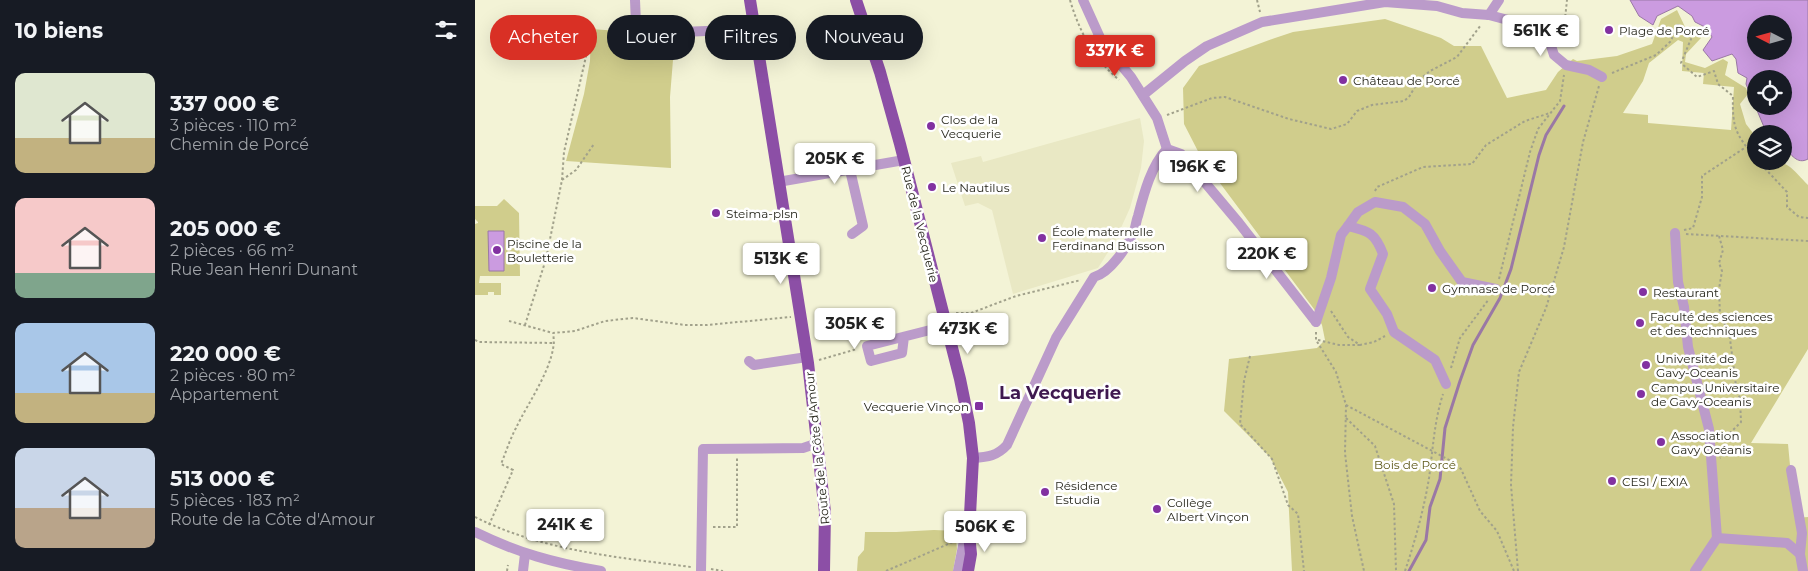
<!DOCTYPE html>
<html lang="fr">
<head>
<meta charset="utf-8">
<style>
	:root { --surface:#171b24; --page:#20242c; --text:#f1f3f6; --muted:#9ea1a6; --accent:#d93025 }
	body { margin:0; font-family:Montserrat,sans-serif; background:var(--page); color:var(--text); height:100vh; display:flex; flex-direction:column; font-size:19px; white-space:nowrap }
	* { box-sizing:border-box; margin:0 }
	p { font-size:16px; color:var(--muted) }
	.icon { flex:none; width:28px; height:28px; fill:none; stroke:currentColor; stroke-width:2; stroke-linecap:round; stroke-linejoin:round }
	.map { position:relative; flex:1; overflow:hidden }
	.sheet { display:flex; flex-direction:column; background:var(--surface); width:475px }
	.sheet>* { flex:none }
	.top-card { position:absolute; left:15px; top:15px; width:475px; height:45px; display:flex; gap:10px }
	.needle { width:32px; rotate:276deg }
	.fabs { position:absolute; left:1272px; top:15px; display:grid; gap:10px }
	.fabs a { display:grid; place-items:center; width:45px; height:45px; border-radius:50%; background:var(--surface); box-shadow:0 5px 20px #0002; font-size:25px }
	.price { position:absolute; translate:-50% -42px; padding:0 11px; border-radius:5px; background:#fff; color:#222; font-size:16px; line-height:32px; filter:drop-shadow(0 1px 2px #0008) }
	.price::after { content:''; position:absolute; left:50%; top:30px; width:15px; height:11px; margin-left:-8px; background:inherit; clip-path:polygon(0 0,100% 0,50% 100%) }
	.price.current { background:var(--accent); color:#fff }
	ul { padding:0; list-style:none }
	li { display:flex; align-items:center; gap:15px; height:125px; padding:0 15px }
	li span { display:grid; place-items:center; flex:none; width:140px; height:100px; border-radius:10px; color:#555 }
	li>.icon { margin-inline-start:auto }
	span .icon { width:60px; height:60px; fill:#fffc; stroke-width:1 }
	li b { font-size:21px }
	h2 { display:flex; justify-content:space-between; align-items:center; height:60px; padding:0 15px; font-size:21px }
	.pill { padding:0 18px; border-radius:22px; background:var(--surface); box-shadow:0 5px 20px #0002; font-size:18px; line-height:45px }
	.pill.current { background:var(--accent); color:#fff }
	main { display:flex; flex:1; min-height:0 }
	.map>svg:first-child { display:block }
	.built { fill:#e9e8c4 }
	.green { fill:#d0cd8c; fill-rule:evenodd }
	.water { fill:#cb9be0; stroke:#9a78a5; fill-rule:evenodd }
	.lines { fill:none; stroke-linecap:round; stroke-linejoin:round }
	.stream { stroke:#9a78a5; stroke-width:3 }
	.path { stroke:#a1a18b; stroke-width:2; stroke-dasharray:2.5 2.5; stroke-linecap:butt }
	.minor { stroke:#bb9bca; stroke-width:10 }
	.major { stroke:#8c4fa6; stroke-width:12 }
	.poi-dot { fill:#8231a1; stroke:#fff; stroke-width:2 }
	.labels { text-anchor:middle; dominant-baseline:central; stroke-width:5; stroke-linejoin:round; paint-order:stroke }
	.poi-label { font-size:12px; fill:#26261b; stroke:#fff; text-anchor:start }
	.street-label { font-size:12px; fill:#26261b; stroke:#fff }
	.park-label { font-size:12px; fill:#5f5a1a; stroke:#fff }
	.district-label { font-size:18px; font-weight:bold; fill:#3f194f; stroke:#fff }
</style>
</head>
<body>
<main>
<section class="sheet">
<h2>10 biens<svg class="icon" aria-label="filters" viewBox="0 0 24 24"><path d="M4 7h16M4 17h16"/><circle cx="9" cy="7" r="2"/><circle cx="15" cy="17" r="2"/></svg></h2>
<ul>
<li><span style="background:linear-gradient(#dfe7d0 65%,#c2b280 0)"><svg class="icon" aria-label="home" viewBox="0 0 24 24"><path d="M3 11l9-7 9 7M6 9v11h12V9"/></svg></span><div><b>337 000 €</b><p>3 pièces · 110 m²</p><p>Chemin de Porcé</p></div></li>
<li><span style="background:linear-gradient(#f6c9c9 75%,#7fa58c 0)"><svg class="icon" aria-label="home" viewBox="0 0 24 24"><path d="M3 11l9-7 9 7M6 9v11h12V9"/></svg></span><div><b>205 000 €</b><p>2 pièces · 66 m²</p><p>Rue Jean Henri Dunant</p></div></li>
<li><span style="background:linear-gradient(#a9c7e8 70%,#c2b280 0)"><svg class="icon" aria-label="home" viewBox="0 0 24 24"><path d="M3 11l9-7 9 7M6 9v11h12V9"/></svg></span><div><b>220 000 €</b><p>2 pièces · 80 m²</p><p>Appartement</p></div></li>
<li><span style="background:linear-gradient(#c9d6e8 60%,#b9a48a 0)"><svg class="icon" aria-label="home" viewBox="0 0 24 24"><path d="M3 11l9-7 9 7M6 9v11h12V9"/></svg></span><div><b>513 000 €</b><p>5 pièces · 183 m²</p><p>Route de la Côte d'Amour</p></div></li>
</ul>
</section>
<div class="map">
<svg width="1333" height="571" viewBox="0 0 1333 571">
	<rect width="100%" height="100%" fill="#f3f3d6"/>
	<path class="built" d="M665 118 669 141 666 168 655 208 640 241 623 268 538 294 517 210 503 203 490 206 476 163 506 156 508 162Z"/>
	<g class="green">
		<path d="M1202 10 1211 29H1224L1226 38 1211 54 1210 62 1230 68 1248 59 1253 62 1250 75 1271 88 1273 94 1265 104 1271 124 1281 137V161C1314 161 1311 162 1333 185V349L1276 443 1313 444 1320 518 1333 517V571H817L813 492 795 457 749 411 754 359 842 348 850 340 847 325 839 309 727 159 709 124 708 88 724 66 800 38 818 32 910 19 966 38 979 46H1006L1032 98 1071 90 1083 72 1098 59 1102 61 1142 56 1177 44 1186 19ZM1203 40 1208 42 1207 71 1229 73 1228 84 1259 87 1256 130 1173 123V115L1148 113 1168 81 1174 63Z"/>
		<path d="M116 29 200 35 195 97 196 168 91 161 109 94 115 61Z"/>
		<path d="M29 199 44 213 45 276H5L4 283H26V295H19V292H13V295H0V224L3 223V222L0 219V206H22Z"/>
		<path d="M459 530 483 531 481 540 482 549 478 571H382L383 557 389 550 390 532H421Z"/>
	</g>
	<g class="water">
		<path d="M1155 0H1333V159C1322 165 1316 154 1309 147V134H1296L1289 127 1271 84 1272 78 1263 73 1261 59 1257 54 1237 61 1228 50 1237 37 1232 28 1220 22 1217 16 1203 6 1182 16 1178 25 1164 16ZM1281 24H1309V51H1281ZM1281 79H1309V106H1281Z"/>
		<path d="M13 231H29V271H14Z"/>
	</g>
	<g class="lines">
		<path class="stream" d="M934 571 951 540 955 507 965 479 970 428 985 381 998 345 1025 298 1036 269 1064 155 1071 135 1089 106"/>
		<g class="path">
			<path d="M595 0C604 31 619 59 644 80"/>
			<path d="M782 0 785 12"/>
			<path d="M1078 23 1090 19 1092 0"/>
			<path d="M1137 73 1181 55 1196 41 1202 25H1205L1216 39 1206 63 1222 77 1239 71 1243 84 1258 96C1257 129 1261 134 1281 159"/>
			<path d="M692 115 737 98 750 97 814 119 856 129 872 124 882 111 897 105 929 101 934 97 944 80 955 71 982 57 1006 25"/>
			<path d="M1283 161 1312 192V207L1324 217 1333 218"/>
			<path d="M87 180 101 170 119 144"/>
			<path d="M900 191 902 187 948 167 997 164 1011 145 1050 121 1075 113"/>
			<path d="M1209 230 1218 228 1227 197V176L1271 147"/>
			<path d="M1211 234 1333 241"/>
			<path d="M1244 236 1248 250 1244 263 1247 271 1244 289 1245 316 1254 331 1261 386 1265 399 1266 422 1251 437 1248 456 1245 458"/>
			<path d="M1024 279 1055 152 1063 129 1085 101 1089 75"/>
			<path d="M856 311 873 337 885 345 899 342 910 336"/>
			<path d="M481 313H496L541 296 606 280"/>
			<path d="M34 321 78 333 100 331 130 321 158 318 210 325H232L316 317"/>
			<path d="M50 325 71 259 87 180 89 152 112 52V38"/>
			<path d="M841 332V340L861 372 871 405 870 453 877 516 889 571"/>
			<path d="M0 340 4 342 80 343"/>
			<path d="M843 340 864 345H885"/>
			<path d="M775 356 769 381 765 424 797 459 813 505 823 514 829 571"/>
			<path d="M344 360 382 349"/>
			<path d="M976 368 985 338 1014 299"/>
			<path d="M871 405 976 461 986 469 1005 511 1022 531 1039 571"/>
			<path d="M871 418 900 446 919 504 921 571"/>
			<path d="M0 517C68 551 142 557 216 567"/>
			<path d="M14 525 38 470 26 464C31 452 35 439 41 428 52 404 84 360 78 334"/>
			<path d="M238 527H262V458"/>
			<path d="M236 569 248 571"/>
			<path d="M32 571 33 565"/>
			<path d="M411 571 478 542"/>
			<path d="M930 571C940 541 949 509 954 478 958 449 959 422 968 394"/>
			<path d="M1043 571 1036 485 1038 427 1044 372 1071 308 1089 247 1108 142 1124 86"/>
		</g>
		<g class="minor">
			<path d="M160 0 161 24 164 26 207 32 279 29"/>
			<path d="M608 0 627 42 656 77 682 118 692 149"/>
			<path d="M1014 15 1024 0"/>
			<path d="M668 95 710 61 732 46 787 22 910 2 962 6 987 13 1014 15 1071 30 1079 55 1091 65 1114 70 1127 77"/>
			<path d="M692 149 706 154 764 223 841 322"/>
			<path d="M375 170 388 226 377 234"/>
			<path d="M303 182 429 160"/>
			<path d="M873 226 883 212 900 202 928 207 950 224 965 251 987 282 1021 289"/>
			<path d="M1200 233 1203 282 1209 307 1213 347 1234 429 1242 538"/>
			<path d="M841 322 856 278 866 235 873 226C894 231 900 233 908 254L895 289 912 314 919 332 960 360 971 384"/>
			<path d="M429 337 427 353 396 361 392 346 471 326"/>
			<path d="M274 361 279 365 332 357"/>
			<path d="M498 458C513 457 522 456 532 445L581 338 619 277C635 273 653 246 659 231 661 226 661 221 663 216 669 193 676 166 692 149"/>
			<path d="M1316 470 1327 533 1325 554 1328 571"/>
			<path d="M0 532C43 553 79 563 126 571"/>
			<path d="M48 571 50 554"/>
			<path d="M226 571 228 449 328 448 337 445"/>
			<path d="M483 571 489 541 494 534"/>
			<path d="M1220 571 1242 538 1312 543 1325 554"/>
		</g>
		<g class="major">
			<path d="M275 0 333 363 350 512 349 571"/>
			<path d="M381 0 405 72 425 144 485 379 494 423 498 458 494 534 496 554 493 571"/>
		</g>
	</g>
	<g class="poi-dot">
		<circle cx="1134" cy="30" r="5"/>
		<circle cx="868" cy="80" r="5"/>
		<circle cx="456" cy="126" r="5"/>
		<circle cx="457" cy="187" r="5"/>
		<circle cx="241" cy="213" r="5"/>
		<circle cx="567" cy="238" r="5"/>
		<circle cx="22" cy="250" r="5"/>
		<circle cx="957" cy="288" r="5"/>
		<circle cx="1168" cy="292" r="5"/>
		<circle cx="1165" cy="323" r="5"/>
		<circle cx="1171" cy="365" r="5"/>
		<circle cx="1166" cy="394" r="5"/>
		<rect x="499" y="401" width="10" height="10" rx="2.5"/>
		<circle cx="1186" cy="442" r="5"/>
		<circle cx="1137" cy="481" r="5"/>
		<circle cx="570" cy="492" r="5"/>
		<circle cx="682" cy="509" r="5"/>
	</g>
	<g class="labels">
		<g class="poi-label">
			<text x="1144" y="30">Plage de Porcé</text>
			<text x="878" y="80">Château de Porcé</text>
			<text x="466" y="119">Clos de la<tspan x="466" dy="14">Vecquerie</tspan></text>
			<text x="467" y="187">Le Nautilus</text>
			<text x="251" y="213">Steima-plsn</text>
			<text x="577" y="231">École maternelle<tspan x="577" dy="14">Ferdinand Buisson</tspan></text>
			<text x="32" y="243">Piscine de la<tspan x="32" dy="14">Bouletterie</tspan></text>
			<text x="967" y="288">Gymnase de Porcé</text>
			<text x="1178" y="292">Restaurant</text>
			<text x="1175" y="316">Faculté des sciences<tspan x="1175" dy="14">et des techniques</tspan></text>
			<text x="1181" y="358">Université de<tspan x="1181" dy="14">Gavy-Oceanis</tspan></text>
			<text x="1176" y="387">Campus Universitaire<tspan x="1176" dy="14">de Gavy-Oceanis</tspan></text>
			<text x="494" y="406" text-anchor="end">Vecquerie Vinçon</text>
			<text x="1196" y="435">Association<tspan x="1196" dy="14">Gavy Océanis</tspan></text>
			<text x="1147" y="481">CESI / EXIA</text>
			<text x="580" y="485">Résidence<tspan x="580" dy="14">Estudia</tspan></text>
			<text x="692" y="502">Collège<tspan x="692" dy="14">Albert Vinçon</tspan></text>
		</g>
		<g class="street-label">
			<text transform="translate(445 224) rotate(76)">Rue de la Vecquerie</text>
			<text transform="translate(342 448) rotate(-96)">Route de la Côte d'Amour</text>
		</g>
		<g class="park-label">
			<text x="940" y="464">Bois de Porcé</text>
		</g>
		<g class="district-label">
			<text x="585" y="393">La Vecquerie</text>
		</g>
	</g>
</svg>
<div class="fabs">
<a><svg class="needle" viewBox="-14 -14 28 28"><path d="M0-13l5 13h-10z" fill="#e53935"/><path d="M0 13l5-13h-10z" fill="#9ea1a6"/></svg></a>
<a><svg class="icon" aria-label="locate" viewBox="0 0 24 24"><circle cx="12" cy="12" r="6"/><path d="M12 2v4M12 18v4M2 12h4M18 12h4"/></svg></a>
<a><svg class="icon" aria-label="layers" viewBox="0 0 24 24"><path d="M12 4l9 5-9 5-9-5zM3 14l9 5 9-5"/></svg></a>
</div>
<b class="price" style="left:1066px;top:57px">561K €</b>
<b class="price current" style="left:640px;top:77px">337K €</b>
<b class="price" style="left:360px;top:185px">205K €</b>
<b class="price" style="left:723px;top:193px">196K €</b>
<b class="price" style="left:792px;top:280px">220K €</b>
<b class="price" style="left:306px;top:285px">513K €</b>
<b class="price" style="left:380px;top:350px">305K €</b>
<b class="price" style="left:493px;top:355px">473K €</b>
<b class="price" style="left:90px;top:551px">241K €</b>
<b class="price" style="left:510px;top:553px">506K €</b>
<div class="top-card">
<a class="pill current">Acheter</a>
<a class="pill">Louer</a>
<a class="pill">Filtres</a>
<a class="pill">Nouveau</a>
</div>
</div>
</main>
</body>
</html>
